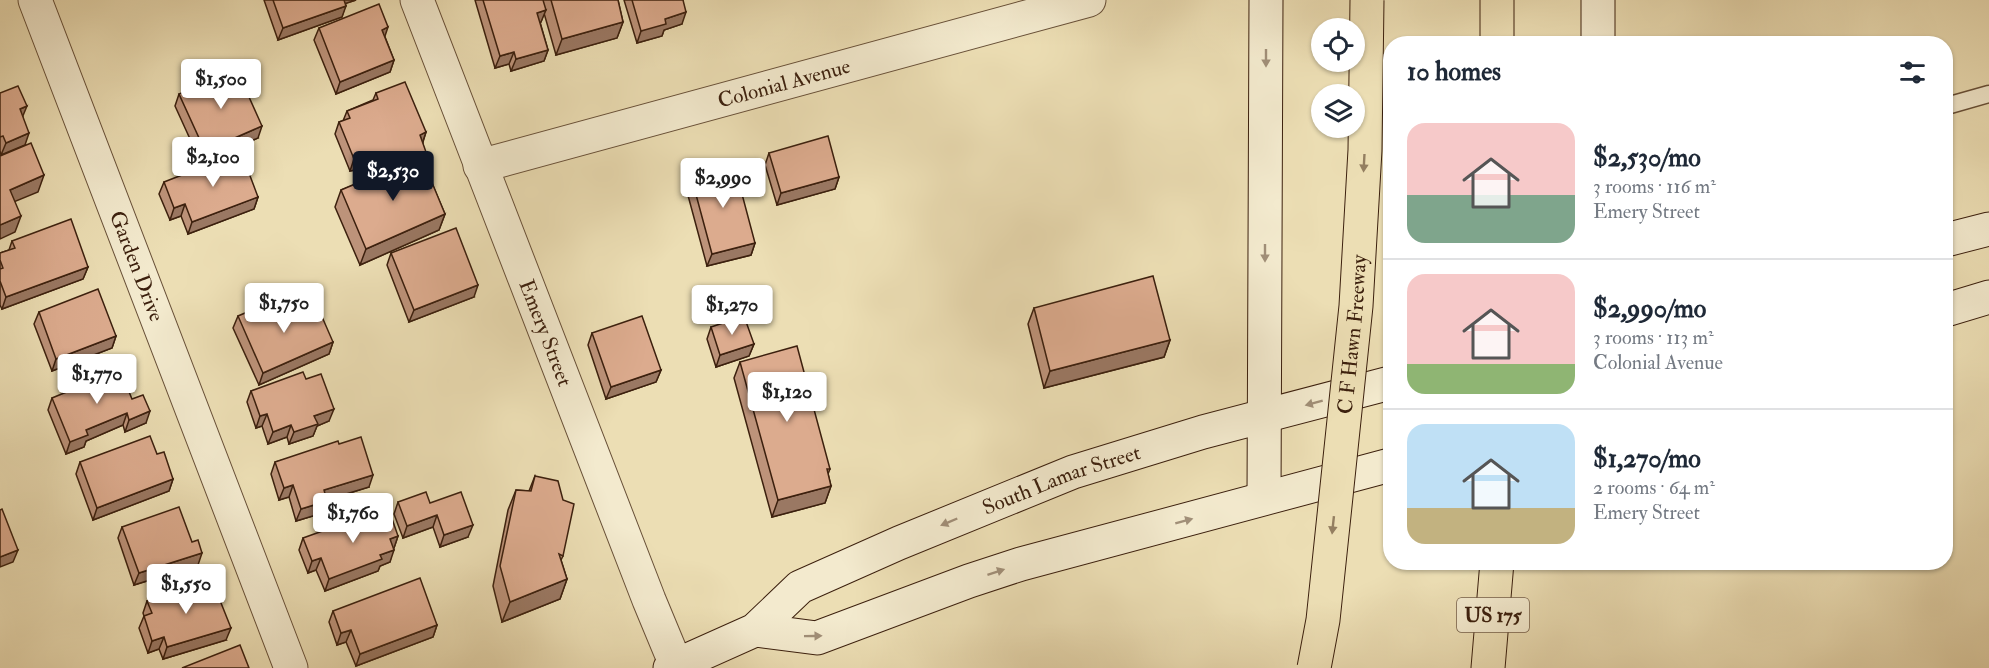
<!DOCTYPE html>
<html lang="en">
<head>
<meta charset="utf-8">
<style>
	:root { --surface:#fff; --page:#f6f6f7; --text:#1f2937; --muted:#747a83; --line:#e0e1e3; --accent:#111827 }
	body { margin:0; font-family:"IM FELL Double Pica",serif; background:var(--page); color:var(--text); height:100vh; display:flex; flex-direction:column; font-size:22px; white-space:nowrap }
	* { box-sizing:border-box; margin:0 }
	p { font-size:20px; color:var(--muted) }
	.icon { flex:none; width:33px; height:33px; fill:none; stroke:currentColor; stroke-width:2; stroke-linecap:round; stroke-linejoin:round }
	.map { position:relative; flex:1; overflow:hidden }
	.side { position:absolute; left:1383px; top:36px; width:570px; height:534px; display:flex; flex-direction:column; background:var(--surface); border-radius:24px; box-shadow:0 2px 4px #0004 }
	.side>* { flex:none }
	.buttons { position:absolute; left:1311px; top:18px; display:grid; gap:12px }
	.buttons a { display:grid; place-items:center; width:54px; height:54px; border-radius:50%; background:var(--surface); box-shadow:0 2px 4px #0004; font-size:30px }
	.price { position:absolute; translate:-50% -51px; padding:0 14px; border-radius:6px; background:#fff; color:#222; font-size:20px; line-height:39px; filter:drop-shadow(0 2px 3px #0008) }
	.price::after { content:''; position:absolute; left:50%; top:36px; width:18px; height:14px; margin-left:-9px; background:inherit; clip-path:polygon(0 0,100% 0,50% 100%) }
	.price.current { background:var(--accent); color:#fff }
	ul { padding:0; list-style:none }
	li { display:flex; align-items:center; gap:18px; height:150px; padding:0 24px }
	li+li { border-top:2px solid var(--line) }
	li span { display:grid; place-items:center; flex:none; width:168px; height:120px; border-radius:18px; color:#555 }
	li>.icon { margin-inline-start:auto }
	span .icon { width:72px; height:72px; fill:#fffc; stroke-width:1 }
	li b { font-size:26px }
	h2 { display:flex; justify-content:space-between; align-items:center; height:72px; padding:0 24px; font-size:26px }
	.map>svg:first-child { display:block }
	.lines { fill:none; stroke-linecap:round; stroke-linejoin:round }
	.lane-casing { stroke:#685038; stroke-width:19 }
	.street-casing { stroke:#685038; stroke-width:35 }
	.secondary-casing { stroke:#3c200e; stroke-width:35 }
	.highway-casing { stroke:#3c200e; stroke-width:35 }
	.lane { stroke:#f3eace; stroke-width:16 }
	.street { stroke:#f3eace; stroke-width:33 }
	.secondary { stroke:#f3eace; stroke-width:33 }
	.highway { stroke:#ecdeb4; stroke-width:33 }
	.highway-bridge-casing { stroke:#3c200e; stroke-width:35; stroke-linecap:butt }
	.highway-bridge { stroke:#ecdeb4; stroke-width:33 }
	.wall { fill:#bd937a; stroke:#3c200e; stroke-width:1.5 }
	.shaded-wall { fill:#9a7863; stroke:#3c200e; stroke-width:1.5 }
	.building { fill:#dcab8e; stroke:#3c200e; stroke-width:1.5 }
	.oneway { fill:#a18f78 }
	.oneway2 { fill:#947f61 }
	.labels { text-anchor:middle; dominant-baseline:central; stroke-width:4.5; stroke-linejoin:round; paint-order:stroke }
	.shield { fill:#f3eace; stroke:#735d48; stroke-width:1.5 }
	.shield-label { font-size:20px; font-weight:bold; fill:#3c200e }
	.street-label { font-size:21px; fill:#3c200e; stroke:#f3eace }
</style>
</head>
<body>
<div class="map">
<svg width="1989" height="668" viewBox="0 0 1989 668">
	<rect width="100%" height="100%" fill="#ecdeb4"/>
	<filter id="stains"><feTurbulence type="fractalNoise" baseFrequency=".00333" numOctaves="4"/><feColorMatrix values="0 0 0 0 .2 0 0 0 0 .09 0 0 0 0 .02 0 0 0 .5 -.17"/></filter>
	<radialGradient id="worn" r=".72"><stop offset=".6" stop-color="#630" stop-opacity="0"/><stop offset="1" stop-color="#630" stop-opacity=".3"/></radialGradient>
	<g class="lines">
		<g class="lane-casing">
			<path id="lane" d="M1950 105 1989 94"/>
		</g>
		<g class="street-casing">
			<g id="street">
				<path id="s1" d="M35 0 291 668"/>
				<path id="s2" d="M417 0 649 600 676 665"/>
				<path id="s3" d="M480 166 1089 0"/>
			</g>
		</g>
		<g class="secondary-casing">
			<g id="secondary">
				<path d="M1598 44V0"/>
				<path d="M1946 240 1989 229"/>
				<path d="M1946 310 1989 297"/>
				<path d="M1264 498 1266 0"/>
				<path d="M755 630 817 638 969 581 1021 564 1390 465"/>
				<path id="s4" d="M670 668 755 630 800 587 899 543 1073 472 1203 432 1390 383"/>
			</g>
		</g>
		<g class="highway-casing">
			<g id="highway">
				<path d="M1497 0V44"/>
				<path d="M1488 668 1497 562"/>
			</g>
		</g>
		<use href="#lane" class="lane"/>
		<use href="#street" class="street"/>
		<use href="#secondary" class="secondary"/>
		<use href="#highway" class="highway"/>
		<g class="highway-bridge-casing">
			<g id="highway-bridge">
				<path id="s5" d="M1314 668 1323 620 1356 306 1365 150 1367 0"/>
			</g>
		</g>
		<use href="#highway-bridge" class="highway-bridge"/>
	</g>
	<g class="wall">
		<path d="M264 0H356L346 3 342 17 278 40Z"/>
		<path d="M475 0H618L623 22 617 38 556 55 544 13 541 22H540L548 50 544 61 511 71 509 64 495 68Z"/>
		<path d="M624 0H683L682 24 664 30 662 36 637 43Z"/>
		<path d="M319 28 385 37 394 60 390 72 336 94 314 40Z"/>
		<path d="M0 93 23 117 25 145 1 155 0 151Z"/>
		<path d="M376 93 426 132 423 142V162L445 214 439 230 360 265 335 207 341 190 359 183 355 170 350 171 335 134 339 122 343 121 347 111 373 100Z"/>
		<path d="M179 94 258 138 201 163 175 106Z"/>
		<path d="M769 153 839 177 835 189 777 205 765 165Z"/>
		<path d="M691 176 755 243 751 255 707 266 686 188Z"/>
		<path d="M164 182 258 197 254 209 188 234 181 216 170 220 159 194Z"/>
		<path d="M12 241 88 267 83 279 2 309 0 305V253L9 250Z"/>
		<path d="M391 253 474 297 409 322 387 265Z"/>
		<path d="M1034 308 1170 340 1164 357 1044 388 1028 324Z"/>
		<path d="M39 312 116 336 112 348 52 371 34 324Z"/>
		<path d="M238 316 286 317 333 342 329 354 259 385 233 328Z"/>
		<path d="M711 327 754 344 749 356 716 367 707 339Z"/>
		<path d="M592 333 661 370 656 382 606 399 588 345Z"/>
		<path d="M740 362 830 469 828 474 831 486 825 503 772 517 734 378Z"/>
		<path d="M306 379 329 421 317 426 313 436 289 444 287 437 268 444 262 426 256 428 247 402 251 391Z"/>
		<path d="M52 398 132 399 146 423 125 432 123 425 86 441 84 447 66 454 48 410Z"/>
		<path d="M339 444 369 487 327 500 323 513 296 521 289 497 279 500 271 474 275 462Z"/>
		<path d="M157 454 173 479 169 491 93 520 76 474 80 462Z"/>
		<path d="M535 476 563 556 561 560 567 579 560 599 502 622 493 586 508 510 516 490 529 491Z"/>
		<path d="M398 502 430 503 468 537 440 547 433 527 403 538 394 514Z"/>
		<path d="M122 527 198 565 134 585 118 538Z"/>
		<path d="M398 536 394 548H393L390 562 380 566 378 571 325 591 316 570 308 573 299 550 303 538Z"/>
		<path d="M147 601 226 640 163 659 159 649 148 653 139 628 144 616 143 613Z"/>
		<path d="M333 611 437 625 433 637 356 666 346 642 337 645 329 622Z"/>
	</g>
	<g class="shaded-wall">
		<path d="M340 0H356L338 6Z"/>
		<path d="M346 6 342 17 278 40 283 28Z"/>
		<path d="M546 10 541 22 532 25 537 13Z"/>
		<path d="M686 12 682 24 664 30 662 36 637 43 641 31 665 19Z"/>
		<path d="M623 22 617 38 556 55 562 39Z"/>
		<path d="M388 27 384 39 382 30Z"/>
		<path d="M548 50 544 61 511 71 516 59Z"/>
		<path d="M514 52 509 64 495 68 500 56Z"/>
		<path d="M394 60 390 72 336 94 340 82Z"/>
		<path d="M27 106 22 118 20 109Z"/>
		<path d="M262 126 258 138 201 163 205 151Z"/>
		<path d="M426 132 422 144 420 135Z"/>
		<path d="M29 133 25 145 1 155 6 143Z"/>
		<path d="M426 152 422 164 361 188 365 176Z"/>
		<path d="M359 158 355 170 350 171 354 159Z"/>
		<path d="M44 175 38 192 4 206 10 190Z"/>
		<path d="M839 177 835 189 777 205 781 193Z"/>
		<path d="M258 197 254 209 188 234 192 222Z"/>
		<path d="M185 204 181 216 170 220 174 208Z"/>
		<path d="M445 214 439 230 360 265 366 249Z"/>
		<path d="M21 216 15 232 0 239V225Z"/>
		<path d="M755 243 751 255 707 266 712 254Z"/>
		<path d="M88 267 83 279 2 309 6 297Z"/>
		<path d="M478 285 474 297 409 322 414 310Z"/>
		<path d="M116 336 112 348 52 371 56 359Z"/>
		<path d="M1170 340 1164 357 1044 388 1050 371Z"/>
		<path d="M333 342 329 354 259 385 263 373Z"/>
		<path d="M754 344 749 356 716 367 720 355Z"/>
		<path d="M661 370 656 382 606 399 611 387Z"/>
		<path d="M334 409 329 421 317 426 313 436 289 444 294 432 314 416Z"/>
		<path d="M150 411 146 423 125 432 129 420Z"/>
		<path d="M127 413 123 425 86 441 84 447 66 454 70 442 86 430Z"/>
		<path d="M267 414 262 426 256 428 260 416Z"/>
		<path d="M291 425 287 437 268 444 273 432Z"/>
		<path d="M373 475 369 487 320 502 324 490Z"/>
		<path d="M173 479 169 491 93 520 97 508Z"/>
		<path d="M293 485 289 497 279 500 284 488Z"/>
		<path d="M831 486 825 503 772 517 778 500Z"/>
		<path d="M327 501 323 513 296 521 301 509Z"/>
		<path d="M437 515 433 527 403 538 407 526Z"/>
		<path d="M473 525 468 537 440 547 444 535Z"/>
		<path d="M398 536 394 548 385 551 390 539Z"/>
		<path d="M18 550 13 562 0 567V557Z"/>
		<path d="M394 550 390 562 380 566 378 571 325 591 329 579 380 555Z"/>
		<path d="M202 553 198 565 134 585 139 573Z"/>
		<path d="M321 558 316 570 308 573 312 561Z"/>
		<path d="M567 579 560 599 502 622 510 602Z"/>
		<path d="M437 625 433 637 356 666 360 654Z"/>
		<path d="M231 628 226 640 163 659 167 647Z"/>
		<path d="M351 630 346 642 337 645 341 633Z"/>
		<path d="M164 637 159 649 148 653 152 641Z"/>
	</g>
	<g class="building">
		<path d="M273 0H344L346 6 283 28Z"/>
		<path d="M483 0H543L546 10 537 13 548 50 516 59 514 52 500 56Z"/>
		<path d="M551 0H618L623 22 562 39Z"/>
		<path d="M632 0H683L686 12 665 19 666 24 641 31Z"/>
		<path d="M379 4 388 27 382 30 394 60 340 82 319 28Z"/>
		<path d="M236 68 262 126 205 151 179 94Z"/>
		<path d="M405 82 426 132 420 135 426 152 365 176 359 158 354 159 339 122 350 118 347 111 378 99 376 93Z"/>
		<path d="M18 86 27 106 20 109 29 133 6 143 3 136 0 137V93Z"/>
		<path d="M828 136 839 177 781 193 769 153Z"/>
		<path d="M31 143 44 175 10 190 21 216 0 225V156Z"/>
		<path d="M241 152 258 197 192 222 185 204 174 208 164 182Z"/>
		<path d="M421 156 445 214 366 249 341 190Z"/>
		<path d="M734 164 755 243 712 254 691 176Z"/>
		<path d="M71 219 88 267 6 297 0 281V269L3 268 0 260V253L15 248 12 241Z"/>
		<path d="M456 228 478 285 414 310 391 253Z"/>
		<path d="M1153 276 1170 340 1050 371 1034 308Z"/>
		<path d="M98 289 116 336 56 359 39 312Z"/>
		<path d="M278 299 286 317 316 303 333 342 263 373 238 316Z"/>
		<path d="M642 316 661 370 611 387 592 333Z"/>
		<path d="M744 316 754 344 720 355 711 327Z"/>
		<path d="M797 346 830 469H827L831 486 778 500 740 362Z"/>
		<path d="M120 370 132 399 143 395 150 411 129 420 127 413 86 430 88 435 70 442 52 398Z"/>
		<path d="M303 372 306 379 321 374 334 409 314 416 318 424 294 432 291 425 273 432 267 414 260 416 251 391Z"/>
		<path d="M150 436 157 454 164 452 173 479 97 508 80 462Z"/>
		<path d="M361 437 373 475 324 490 327 501 301 509 293 485 284 488 275 462 338 441 339 444Z"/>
		<path d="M535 476 558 481 563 500 574 504 563 556 559 554 567 579 510 602 500 566 516 490 531 491Z"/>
		<path d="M426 492 430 503 461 492 473 525 444 535 437 515 407 526 398 502Z"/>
		<path d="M179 507 192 542 198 540 202 553 139 573 122 527Z"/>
		<path d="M2 509 18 550 0 557V510Z"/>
		<path d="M389 510 398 536 390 539 394 550 380 555 382 559 329 579 321 558 312 561 303 538 367 515 368 518Z"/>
		<path d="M420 578 437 625 360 654 351 630 341 633 333 611Z"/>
		<path d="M206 580 213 600 219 598 231 628 167 647 164 637 152 641 144 616 152 613 147 601Z"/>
		<path d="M240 645 249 668H182Z"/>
	</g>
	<defs><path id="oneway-solid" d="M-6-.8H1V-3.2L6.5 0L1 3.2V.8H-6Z" transform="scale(1.5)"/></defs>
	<g class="oneway">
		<use href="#oneway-solid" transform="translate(1266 58) rotate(90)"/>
		<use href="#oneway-solid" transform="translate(1265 253) rotate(90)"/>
		<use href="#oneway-solid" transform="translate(1314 403) rotate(165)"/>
		<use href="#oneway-solid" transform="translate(1184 521) rotate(-15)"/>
		<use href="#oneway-solid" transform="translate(949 522) rotate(157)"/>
		<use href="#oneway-solid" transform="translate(996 572) rotate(-18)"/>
		<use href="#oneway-solid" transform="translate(813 636) rotate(-1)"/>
	</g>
	<g class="oneway2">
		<use href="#oneway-solid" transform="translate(1364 163) rotate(93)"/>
		<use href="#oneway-solid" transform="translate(1333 525) rotate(96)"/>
	</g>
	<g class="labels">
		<rect class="shield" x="1457" y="598" width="72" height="34" rx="4.5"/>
		<g class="shield-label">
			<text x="1493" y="615">US 175</text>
		</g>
		<g class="street-label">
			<text stroke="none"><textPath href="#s3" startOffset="315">Colonial Avenue</textPath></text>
			<text stroke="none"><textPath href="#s1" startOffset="285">Garden Drive</textPath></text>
			<text stroke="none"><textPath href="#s2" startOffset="357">Emery Street</textPath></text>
			<text stroke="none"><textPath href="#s5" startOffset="336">C F Hawn Freeway</textPath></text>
			<text stroke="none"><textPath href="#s4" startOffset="438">South Lamar Street</textPath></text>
		</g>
	</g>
	<rect width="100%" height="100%" filter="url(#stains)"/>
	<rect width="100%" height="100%" fill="url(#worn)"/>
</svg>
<div class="buttons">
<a><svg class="icon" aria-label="locate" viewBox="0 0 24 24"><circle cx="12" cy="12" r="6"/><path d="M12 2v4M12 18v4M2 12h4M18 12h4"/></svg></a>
<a><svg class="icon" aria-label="layers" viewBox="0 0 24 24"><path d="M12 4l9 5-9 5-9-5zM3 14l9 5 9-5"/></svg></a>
</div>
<b class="price" style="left:221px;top:110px">$1,500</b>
<b class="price" style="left:213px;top:188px">$2,100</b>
<b class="price current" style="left:393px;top:202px">$2,530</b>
<b class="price" style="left:723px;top:209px">$2,990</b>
<b class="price" style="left:284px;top:334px">$1,750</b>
<b class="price" style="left:732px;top:336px">$1,270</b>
<b class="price" style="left:97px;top:405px">$1,770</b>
<b class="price" style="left:787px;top:423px">$1,120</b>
<b class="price" style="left:353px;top:544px">$1,760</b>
<b class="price" style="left:186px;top:615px">$1,550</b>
<section class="side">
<h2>10 homes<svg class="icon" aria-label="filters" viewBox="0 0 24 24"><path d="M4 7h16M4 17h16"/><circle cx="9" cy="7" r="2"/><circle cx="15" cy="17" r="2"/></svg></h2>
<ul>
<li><span style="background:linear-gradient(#f6c9c9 60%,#7fa58c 0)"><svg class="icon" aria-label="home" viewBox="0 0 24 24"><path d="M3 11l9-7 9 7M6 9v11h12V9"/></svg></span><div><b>$2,530/mo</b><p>3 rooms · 116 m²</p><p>Emery Street</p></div></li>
<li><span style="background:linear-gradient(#f6c9c9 75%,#8fb573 0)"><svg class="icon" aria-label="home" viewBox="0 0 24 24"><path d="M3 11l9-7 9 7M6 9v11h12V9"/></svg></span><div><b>$2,990/mo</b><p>3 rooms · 113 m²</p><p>Colonial Avenue</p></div></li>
<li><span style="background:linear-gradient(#bfe0f5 70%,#c2b280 0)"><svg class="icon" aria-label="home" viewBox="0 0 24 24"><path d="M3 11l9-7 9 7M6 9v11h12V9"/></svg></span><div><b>$1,270/mo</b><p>2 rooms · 64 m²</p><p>Emery Street</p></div></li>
</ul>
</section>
</div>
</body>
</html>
